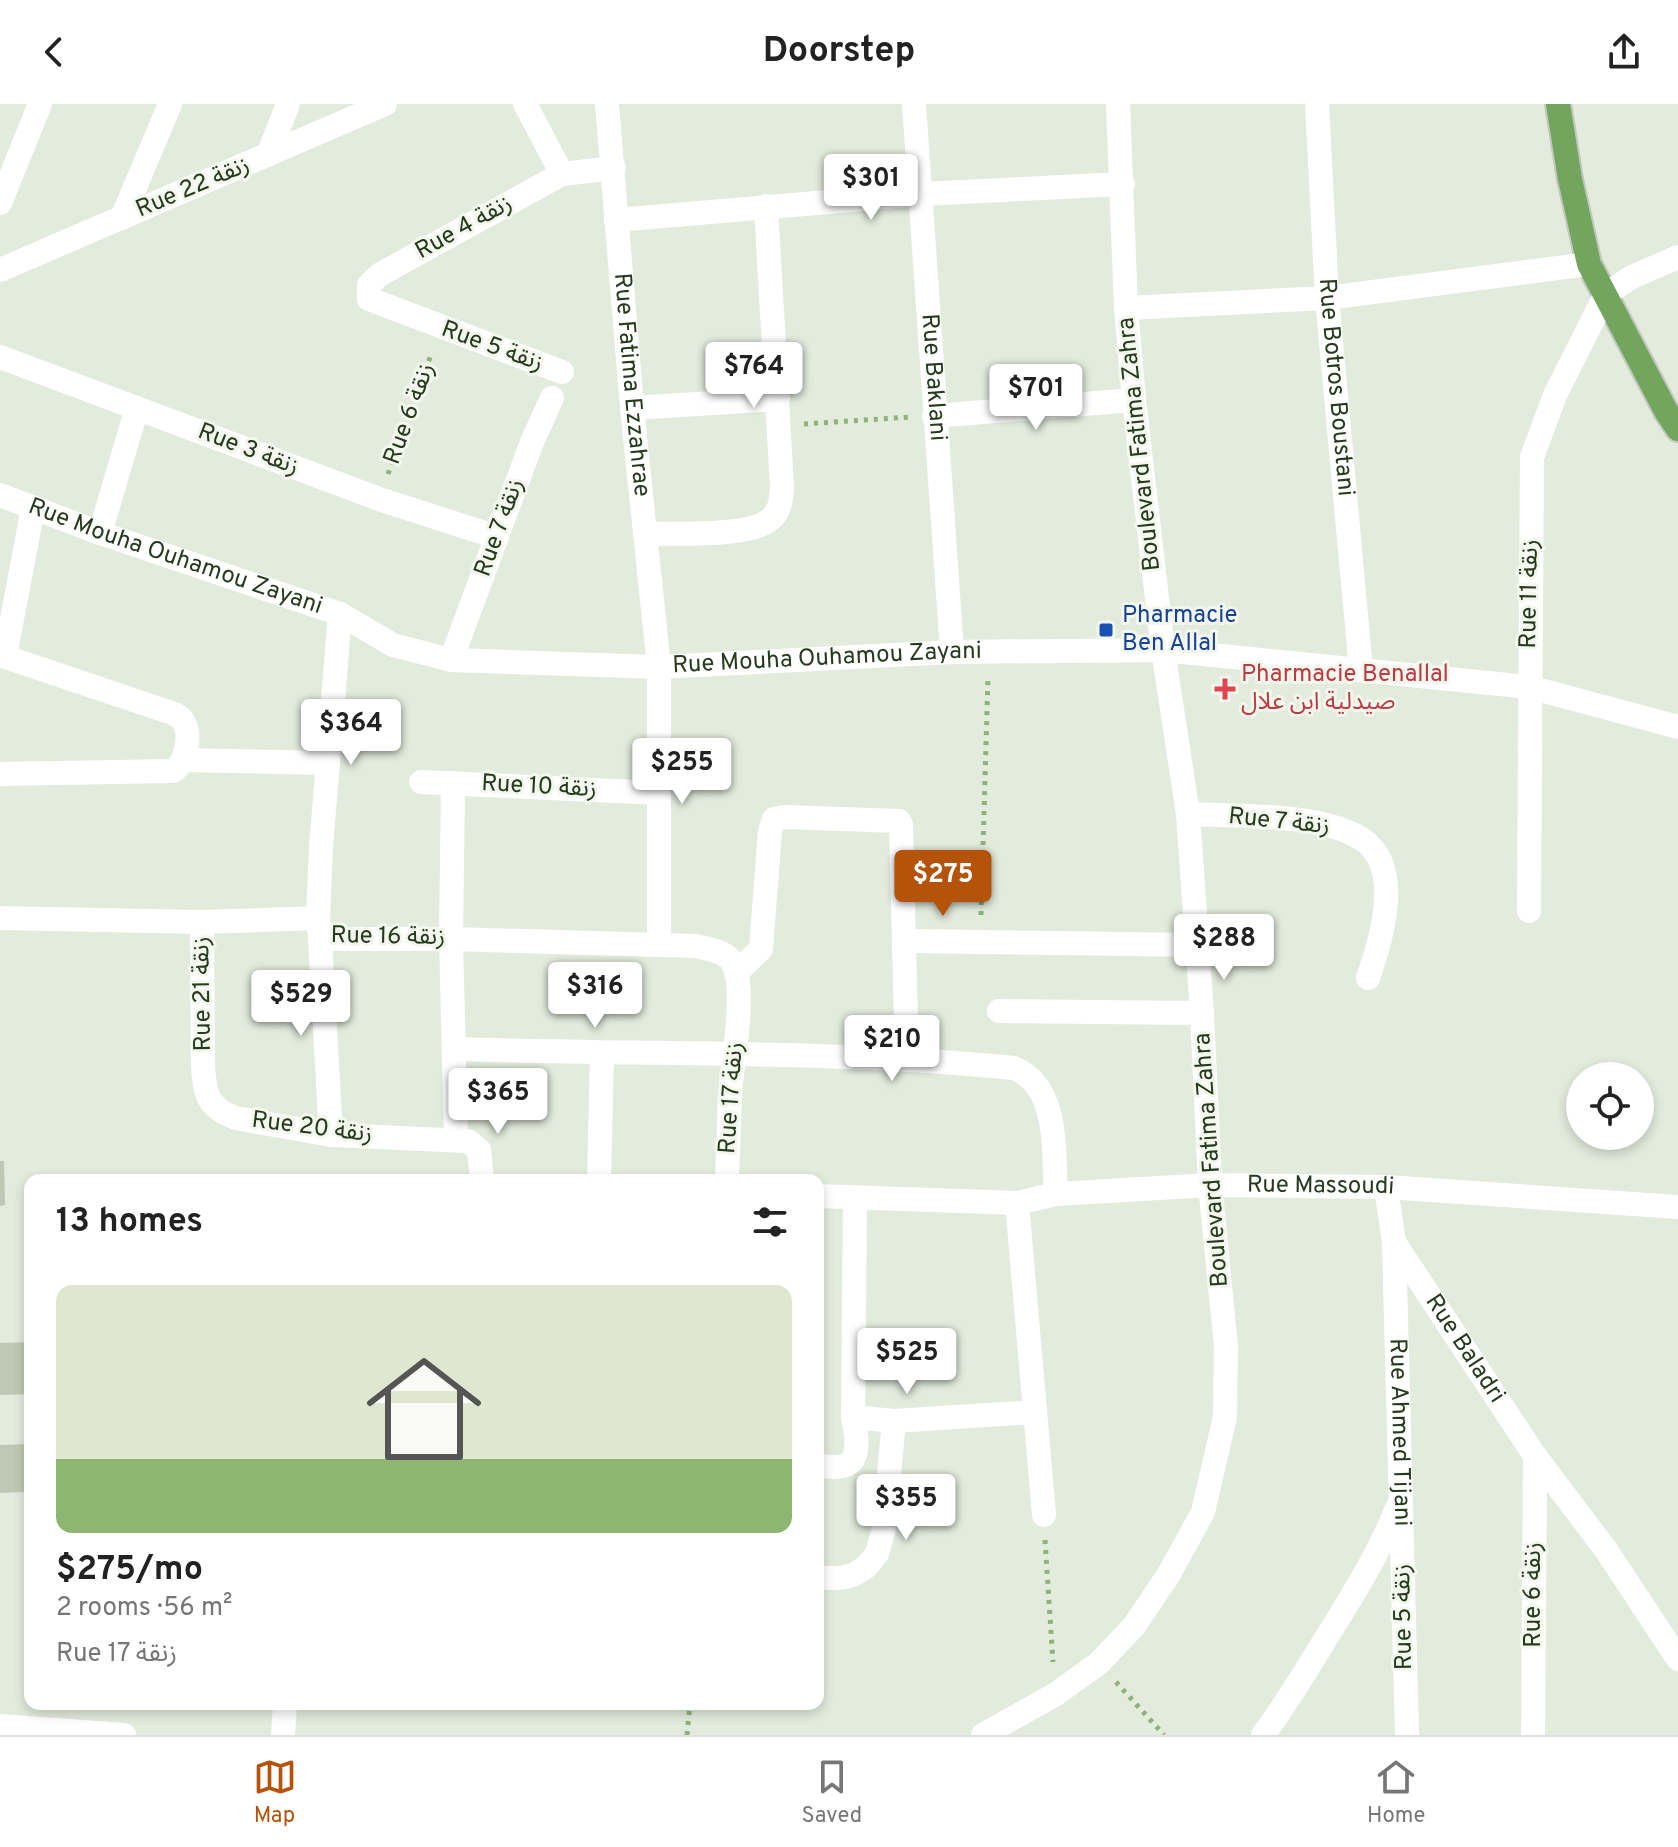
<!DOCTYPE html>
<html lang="en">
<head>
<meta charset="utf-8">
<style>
	:root { --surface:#fff; --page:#f6f6f6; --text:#222; --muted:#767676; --line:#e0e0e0; --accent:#b45309 }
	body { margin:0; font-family:Overpass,"Noto Sans Arabic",sans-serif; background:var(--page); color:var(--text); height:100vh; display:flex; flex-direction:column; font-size:30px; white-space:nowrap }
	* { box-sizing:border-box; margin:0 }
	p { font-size:26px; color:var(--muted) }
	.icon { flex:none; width:44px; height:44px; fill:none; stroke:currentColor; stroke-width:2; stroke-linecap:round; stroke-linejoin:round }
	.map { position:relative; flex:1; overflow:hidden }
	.side { position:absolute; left:24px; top:1070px; width:800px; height:536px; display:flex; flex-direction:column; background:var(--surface); border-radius:16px; box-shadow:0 4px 12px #0003 }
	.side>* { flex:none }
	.tools { position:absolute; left:1566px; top:958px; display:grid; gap:16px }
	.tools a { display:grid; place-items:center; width:88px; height:88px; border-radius:50%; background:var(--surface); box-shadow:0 4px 12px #0003; font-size:40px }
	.price { position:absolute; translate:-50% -68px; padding:0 18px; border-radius:8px; background:#fff; color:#222; font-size:26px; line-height:52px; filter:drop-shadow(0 2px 4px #0008) }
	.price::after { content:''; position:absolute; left:50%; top:48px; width:24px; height:18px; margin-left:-12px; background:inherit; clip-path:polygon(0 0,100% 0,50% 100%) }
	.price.current { background:var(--accent); color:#fff }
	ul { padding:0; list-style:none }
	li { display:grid; align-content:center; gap:16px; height:424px; padding:0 32px }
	li span { display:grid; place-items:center; height:248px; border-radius:16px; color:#555 }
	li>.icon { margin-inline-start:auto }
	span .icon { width:144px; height:144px; fill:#fffc; stroke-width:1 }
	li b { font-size:34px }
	h2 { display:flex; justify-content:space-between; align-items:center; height:96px; padding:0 32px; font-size:34px }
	header { display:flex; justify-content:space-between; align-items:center; height:104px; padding:0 32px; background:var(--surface); font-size:36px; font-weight:700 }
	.menu { display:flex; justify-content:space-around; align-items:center; height:112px; border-top:2px solid var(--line); background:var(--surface); font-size:22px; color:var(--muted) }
	.menu a { display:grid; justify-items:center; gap:4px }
	.menu .current { color:var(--accent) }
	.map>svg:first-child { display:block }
	.building { fill:#bec9b5 }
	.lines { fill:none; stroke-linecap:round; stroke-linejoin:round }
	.major-casing { stroke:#c2c8c0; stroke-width:28 }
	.path { stroke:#8db27a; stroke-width:5; stroke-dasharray:4 6; stroke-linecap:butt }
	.minor { stroke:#fff; stroke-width:24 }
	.major { stroke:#72a55d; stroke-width:24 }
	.transit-dot { fill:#1a4fb4; stroke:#f3f7ed; stroke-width:3 }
	.health-dot { fill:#e0444e; stroke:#f3f7ed; stroke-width:3 }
	.labels { text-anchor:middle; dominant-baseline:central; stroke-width:6; stroke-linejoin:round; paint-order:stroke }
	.street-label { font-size:24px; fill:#263b1d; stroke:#f3f7ed }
	.transit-label { font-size:24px; fill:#164399; stroke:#f3f7ed; text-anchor:start }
	.health-label { font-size:24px; fill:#be3a42; stroke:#f3f7ed; text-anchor:start }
</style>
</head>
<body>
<header><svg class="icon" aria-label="back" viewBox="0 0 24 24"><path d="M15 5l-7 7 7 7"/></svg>Doorstep<svg class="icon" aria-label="share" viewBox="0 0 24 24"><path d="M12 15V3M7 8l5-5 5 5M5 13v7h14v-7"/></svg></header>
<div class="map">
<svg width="1678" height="1631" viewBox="0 0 1678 1631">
	<rect width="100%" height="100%" fill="#e3ebdd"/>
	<g class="building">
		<path d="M0 1057H4L5 1101 0 1102Z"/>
		<path d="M30 1238V1290L0 1291V1239Z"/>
		<path d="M30 1340V1429H25L24 1388 0 1389V1341Z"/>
	</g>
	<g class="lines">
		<g class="major-casing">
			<path id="major" d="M1558 0 1570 75 1589 160 1666 307 1678 325"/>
		</g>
		<g class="path">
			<path d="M804 320 910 313"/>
			<path d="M388 370 432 248"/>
			<path d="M981 811 988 573"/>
			<path d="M1045 1436 1053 1558"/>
			<path d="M1116 1578 1164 1631"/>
			<path d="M687 1631 690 1600"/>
		</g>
		<g class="minor">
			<path d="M525 0 562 70 614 64"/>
			<path id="s1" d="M607 0 632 304 659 563V841"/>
			<path id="s2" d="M914 0 952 548"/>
			<path id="s3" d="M1317 0 1327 194 1361 566"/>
			<path d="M268 51 288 0"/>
			<path d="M0 99 40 0"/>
			<path d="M122 114 170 0"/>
			<path d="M616 116 922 90 1123 80"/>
			<path d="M0 166 385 0"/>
			<path d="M1126 204 1327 194 1589 160"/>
			<path d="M0 253 379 395 497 433"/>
			<path d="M562 268 369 195V181L379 171 562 70"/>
			<path d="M632 304 778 295"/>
			<path d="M934 312 1134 296"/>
			<path id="s4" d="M0 391 100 429 340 510 393 541 451 556 659 563 952 548 1163 546 1529 583 1678 623"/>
			<path d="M100 429 137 304"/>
			<path d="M645 430C674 429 746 433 768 417 780 409 781 397 782 384L766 102"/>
			<path d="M0 551 172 609C175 610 182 614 183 617 192 630 186 659 173 667L0 670"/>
			<path d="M5 552 33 404"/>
			<path d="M451 556 532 338 552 294"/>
			<path d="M183 656 327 659"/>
			<path d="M421 678 658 689"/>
			<path d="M453 679 451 835 456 1035"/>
			<path d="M1188 710C1234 712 1341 708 1372 744 1400 776 1380 839 1368 874"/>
			<path d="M1529 807 1532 353 1555 291 1606 190 1632 173 1678 153"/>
			<path d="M0 814 202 818 318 814 320 835H451L696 842C708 845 721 846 730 855 749 876 732 961 730 989 729 1018 728 1047 727 1076"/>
			<path d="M318 814 321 743 340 510"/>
			<path d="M202 818 203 962C205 990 207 1004 236 1014L331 1031 468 1037 479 1046 482 1076"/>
			<path d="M320 835 331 1031"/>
			<path d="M904 837 1198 841"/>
			<path d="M736 869 761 845 770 727 774 715 784 713 899 717 901 721 907 956"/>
			<path d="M999 907 1202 909"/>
			<path d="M455 945C642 951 828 946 1014 964 1060 983 1053 1048 1056 1090"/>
			<path d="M599 1076 602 950"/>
			<path id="s5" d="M1386 1083 1394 1138 1407 1631"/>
			<path id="s6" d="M818 1092 1017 1099 1056 1090 1210 1081 1386 1083 1678 1103"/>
			<path d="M1017 1099 1044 1411"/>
			<path id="s7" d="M1394 1138 1535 1352 1606 1446 1678 1555"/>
			<path d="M853 1313 855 1094"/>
			<path d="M818 1361C860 1370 860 1348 853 1313L894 1317 1035 1308"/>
			<path d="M818 1474H840L853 1471 866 1463 877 1450 884 1424 894 1317"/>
			<path d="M0 1622 124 1631"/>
			<path d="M283 1631 285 1600"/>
			<path d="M983 1631 1056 1590 1099 1559 1134 1522 1169 1470 1203 1408 1225 1313 1226 1242 1210 1081 1202 909 1188 710 1163 546 1134 296 1126 204 1118 0"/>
			<path d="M1263 1631C1289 1596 1310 1560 1333 1523 1357 1484 1380 1447 1397 1404"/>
			<path d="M1533 1631 1535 1352"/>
		</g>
		<use href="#major" class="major"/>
	</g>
	<rect class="transit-dot" x="1098" y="518" width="16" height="16" rx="4"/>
	<path class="health-dot" d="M1221 573h8v8h8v8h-8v8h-8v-8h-8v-8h8z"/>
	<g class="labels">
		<g class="street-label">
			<text transform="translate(193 84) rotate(-23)">Rue 22 زنقة</text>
			<text transform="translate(464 124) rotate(-29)">Rue 4 زنقة</text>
			<text transform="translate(492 243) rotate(20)">Rue 5 زنقة</text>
			<text stroke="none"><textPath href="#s2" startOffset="274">Rue Baklani</textPath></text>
			<text stroke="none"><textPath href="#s1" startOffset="282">Rue Fatima Ezzahrae</textPath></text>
			<text stroke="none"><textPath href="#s3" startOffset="284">Rue Botros Boustani</textPath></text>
			<text transform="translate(410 310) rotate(-70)">Rue 6 زنقة</text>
			<text transform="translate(1140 340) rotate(-96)">Boulevard Fatima Zahra</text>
			<text transform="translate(248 346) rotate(21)">Rue 3 زنقة</text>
			<text transform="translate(500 424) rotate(-70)">Rue 7 زنقة</text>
			<text stroke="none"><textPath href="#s4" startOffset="186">Rue Mouha Ouhamou Zayani</textPath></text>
			<text transform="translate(1530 490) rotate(-89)">Rue 11 زنقة</text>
			<text stroke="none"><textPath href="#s4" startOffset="858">Rue Mouha Ouhamou Zayani</textPath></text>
			<text transform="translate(539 683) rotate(3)">Rue 10 زنقة</text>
			<text transform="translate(1279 718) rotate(6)">Rue 7 زنقة</text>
			<text transform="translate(388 833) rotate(1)">Rue 16 زنقة</text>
			<text transform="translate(203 890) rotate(-91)">Rue 21 زنقة</text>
			<text transform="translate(732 994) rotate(-86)">Rue 17 زنقة</text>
			<text transform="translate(312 1024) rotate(7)">Rue 20 زنقة</text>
			<text transform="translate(1212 1056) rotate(-94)">Boulevard Fatima Zahra</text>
			<text stroke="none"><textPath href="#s6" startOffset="504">Rue Massoudi</textPath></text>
			<text stroke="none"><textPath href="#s7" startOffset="128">Rue Baladri</textPath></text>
			<text stroke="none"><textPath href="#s5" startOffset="246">Rue Ahmed Tijani</textPath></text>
			<text transform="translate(1534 1491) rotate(-90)">Rue 6 زنقة</text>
			<text transform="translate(1404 1513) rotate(-91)">Rue 5 زنقة</text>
		</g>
		<g class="transit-label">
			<text x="1122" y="512">Pharmacie<tspan x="1122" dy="28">Ben Allal</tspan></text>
		</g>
		<g class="health-label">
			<text x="1241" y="571">Pharmacie Benallal<tspan x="1241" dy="28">صيدلية ابن علال</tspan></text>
		</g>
	</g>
</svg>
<div class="tools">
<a><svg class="icon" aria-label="locate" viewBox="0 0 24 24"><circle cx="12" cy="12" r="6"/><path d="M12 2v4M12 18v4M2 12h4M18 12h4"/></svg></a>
</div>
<b class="price" style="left:871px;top:118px">$301</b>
<b class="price" style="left:754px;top:306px">$764</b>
<b class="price" style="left:1036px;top:328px">$701</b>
<b class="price" style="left:351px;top:663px">$364</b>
<b class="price" style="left:682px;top:702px">$255</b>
<b class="price current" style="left:943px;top:814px">$275</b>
<b class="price" style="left:1224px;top:878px">$288</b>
<b class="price" style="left:595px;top:926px">$316</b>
<b class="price" style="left:301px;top:934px">$529</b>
<b class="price" style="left:892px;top:979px">$210</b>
<b class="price" style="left:498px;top:1032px">$365</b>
<b class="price" style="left:907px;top:1292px">$525</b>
<b class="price" style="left:906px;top:1438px">$355</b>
<section class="side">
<h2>13 homes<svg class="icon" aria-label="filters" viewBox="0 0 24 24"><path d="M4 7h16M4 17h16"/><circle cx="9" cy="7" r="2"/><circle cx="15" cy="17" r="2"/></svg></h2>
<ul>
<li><span style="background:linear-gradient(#dfe7d0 70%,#8fb573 0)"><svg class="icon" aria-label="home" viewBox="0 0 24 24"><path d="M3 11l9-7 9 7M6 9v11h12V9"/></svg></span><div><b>$275/mo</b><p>2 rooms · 56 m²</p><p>Rue 17 زنقة</p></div></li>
</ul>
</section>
</div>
<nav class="menu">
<a class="current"><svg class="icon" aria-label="map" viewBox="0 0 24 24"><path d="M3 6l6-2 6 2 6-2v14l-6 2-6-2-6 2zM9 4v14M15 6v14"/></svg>Map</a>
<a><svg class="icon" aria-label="saved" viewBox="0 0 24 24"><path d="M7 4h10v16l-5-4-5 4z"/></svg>Saved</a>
<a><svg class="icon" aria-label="home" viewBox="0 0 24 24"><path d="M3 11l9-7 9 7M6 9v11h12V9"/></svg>Home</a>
</nav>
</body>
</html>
